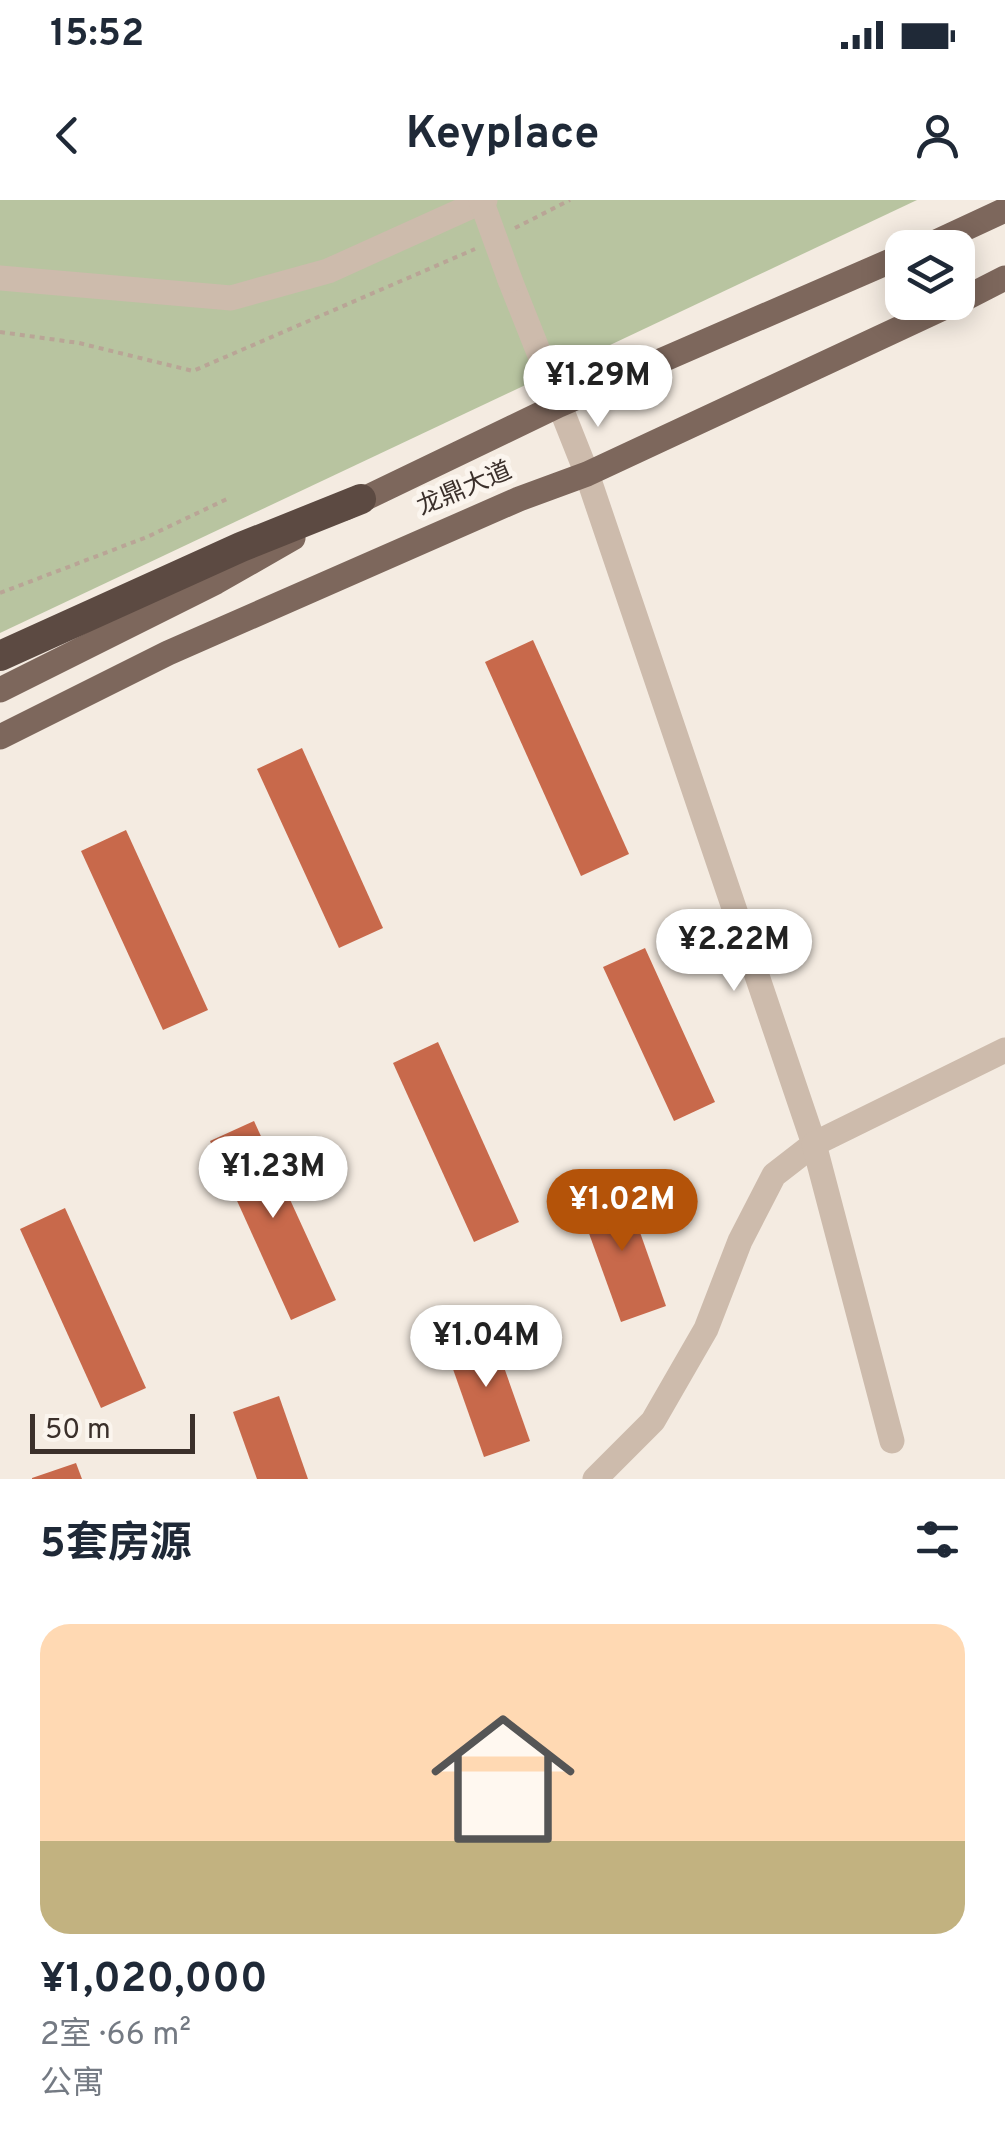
<!DOCTYPE html>
<html lang="zh">
<head>
<meta charset="utf-8">
<style>
	:root { --surface:#fff; --page:#f2f2f3; --text:#1f2937; --muted:#747a83; --line:#e0e1e3; --accent:#b45309 }
	body { margin:0; font-family:Overpass,"Noto Sans SC",sans-serif; background:var(--page); color:var(--text); height:100vh; display:flex; flex-direction:column; font-size:38px; white-space:nowrap }
	* { box-sizing:border-box; margin:0 }
	p { font-size:32px; color:var(--muted) }
	.icon { flex:none; width:55px; height:55px; fill:none; stroke:currentColor; stroke-width:2; stroke-linecap:round; stroke-linejoin:round }
	.map { position:relative; height:1279px; overflow:hidden }
	.side { display:flex; flex-direction:column; background:var(--surface); flex:1 }
	.side>* { flex:none }
	.buttons { position:absolute; left:885px; top:30px; display:grid; gap:20px }
	.buttons a { display:grid; place-items:center; width:90px; height:90px; border-radius:20px; background:var(--surface); box-shadow:0 5px 25px #0003; font-size:50px }
	.scale { position:absolute; left:30px; bottom:25px; width:165px; box-sizing:border-box; padding-left:10px; border:5px solid #3b302b; border-top:0; font-size:28px; line-height:35px; white-space:nowrap; color:#3b302b; -webkit-text-stroke:8px #fbf5ee; paint-order:stroke }
	.price { position:absolute; translate:-50% -85px; padding:0 22px; border-radius:35px; background:#fff; color:#222; font-size:32px; line-height:65px; filter:drop-shadow(0 2px 5px #0008) }
	.price::after { content:''; position:absolute; left:50%; top:60px; width:30px; height:22px; margin-left:-15px; background:inherit; clip-path:polygon(0 0,100% 0,50% 100%) }
	.price.selected { background:var(--accent); color:#fff }
	ul { padding:0; list-style:none }
	li { display:grid; align-content:center; gap:20px; height:530px; padding:0 40px }
	li+li { border-top:2px solid var(--line) }
	li span { display:grid; place-items:center; height:310px; border-radius:30px; color:#555 }
	li>.icon { margin-inline-start:auto }
	span .icon { width:180px; height:180px; fill:#fffc; stroke-width:1 }
	li b { font-size:42px }
	h2 { display:flex; justify-content:space-between; align-items:center; height:120px; padding:0 40px; font-size:42px }
	.status { display:flex; justify-content:space-between; align-items:center; height:70px; padding:0 50px; background:var(--surface); direction:ltr }
	.status svg { height:28px; fill:currentColor }
	header { display:flex; justify-content:space-between; align-items:center; height:130px; padding:0 40px; background:var(--surface); font-size:45px; font-weight:700 }
	.map>svg:first-child { display:block }
	.green { fill:#b8c4a0 }
	.building { fill:#c8694b }
	.lines { fill:none; stroke-linecap:round; stroke-linejoin:round }
	.path { stroke:#b9a596; stroke-width:4; stroke-dasharray:5 5; stroke-linecap:butt }
	.minor { stroke:#cdbbac; stroke-width:25 }
	.major { stroke:#7d675c; stroke-width:25 }
	.highway { stroke:#5c4a42; stroke-width:30 }
	.minor-bridge { stroke:#cdbbac; stroke-width:25 }
	.labels { text-anchor:middle; dominant-baseline:central; stroke-width:10; stroke-linejoin:round; paint-order:stroke }
	.street-label { font-size:25px; fill:#3b302b; stroke:#fbf5ee }
</style>
</head>
<body>
<div class="status"><b>15:52</b><svg viewBox="0 0 49 12"><path d="M0 12V9h3v3zM5 12V6h3v6zM10 12V3h3v9zM15 12V0h3v12zM26 1h20v11H26zM47 4h2v5h-2z"/></svg></div>
<header><svg class="icon" aria-label="back" viewBox="0 0 24 24"><path d="M15 5l-7 7 7 7"/></svg>Keyplace<svg class="icon" aria-label="person" viewBox="0 0 24 24"><circle cx="12" cy="8" r="4"/><path d="M4 21q1-7 8-7t8 7"/></svg></header>
<div class="map">
<svg width="1005" height="1279" viewBox="0 0 1005 1279">
	<rect width="100%" height="100%" fill="#f4ebe1"/>
	<path class="green" d="M0 0H917L0 433Z"/>
	<g class="building">
		<path d="M533 440 629 654 581 676 485 462Z"/>
		<path d="M302 548 383 728 339 748 257 569Z"/>
		<path d="M126 630 208 810 163 830 81 651Z"/>
		<path d="M645 748 715 902 674 921 603 767Z"/>
		<path d="M438 842 519 1022 474 1042 393 863Z"/>
		<path d="M254 921 336 1100 291 1120 210 941Z"/>
		<path d="M624 987 666 1106 621 1122 578 1003Z"/>
		<path d="M65 1008 146 1188 101 1208 20 1029Z"/>
		<path d="M488 1122 530 1241 484 1257 442 1138Z"/>
		<path d="M279 1196 308 1279H257L233 1212Z"/>
		<path d="M76 1263 82 1279H32V1278Z"/>
	</g>
	<g class="lines">
		<g class="path">
			<path d="M515 28 570 0"/>
			<path d="M0 132 79 143 193 171 475 49"/>
			<path d="M0 393 147 337 229 298"/>
		</g>
		<g class="minor">
			<path d="M0 78 231 98 328 71 485 0"/>
			<path d="M510 80 587 274 814 944 774 975 740 1041 706 1129 653 1221 595 1279"/>
			<path d="M892 1241 814 944 1005 850"/>
		</g>
		<g class="major">
			<path d="M923 48 1005 10"/>
			<path d="M958 102 1005 78"/>
			<path d="M345 308 559 205 902 56"/>
			<path d="M0 490 216 382 293 338"/>
			<path d="M0 537 168 453 519 299 587 274 956 102"/>
		</g>
		<path class="highway" d="M0 456 241 347 361 299"/>
		<path class="minor-bridge" d="M481 0 510 80"/>
	</g>
	<g class="labels">
		<g class="street-label">
			<text transform="translate(465 290) rotate(-23)">龙鼎大道</text>
		</g>
	</g>
</svg>
<div class="buttons">
<a><svg class="icon" aria-label="layers" viewBox="0 0 24 24"><path d="M12 4l9 5-9 5-9-5zM3 14l9 5 9-5"/></svg></a>
</div>
<div class="scale">50 m</div>
<b class="price" style="left:598px;top:230px">¥1.29M</b>
<b class="price" style="left:734px;top:794px">¥2.22M</b>
<b class="price" style="left:273px;top:1021px">¥1.23M</b>
<b class="price selected" style="left:622px;top:1054px">¥1.02M</b>
<b class="price" style="left:486px;top:1190px">¥1.04M</b>
</div>
<section class="side">
<h2>5套房源<svg class="icon" aria-label="filters" viewBox="0 0 24 24"><path d="M4 7h16M4 17h16"/><circle cx="9" cy="7" r="2"/><circle cx="15" cy="17" r="2"/></svg></h2>
<ul>
<li><span style="background:linear-gradient(#ffd9b3 70%,#c2b280 0)"><svg class="icon" aria-label="home" viewBox="0 0 24 24"><path d="M3 11l9-7 9 7M6 9v11h12V9"/></svg></span><div><b>¥1,020,000</b><p>2室 · 66 m²</p><p>公寓</p></div></li>
</ul>
</section>
</body>
</html>
